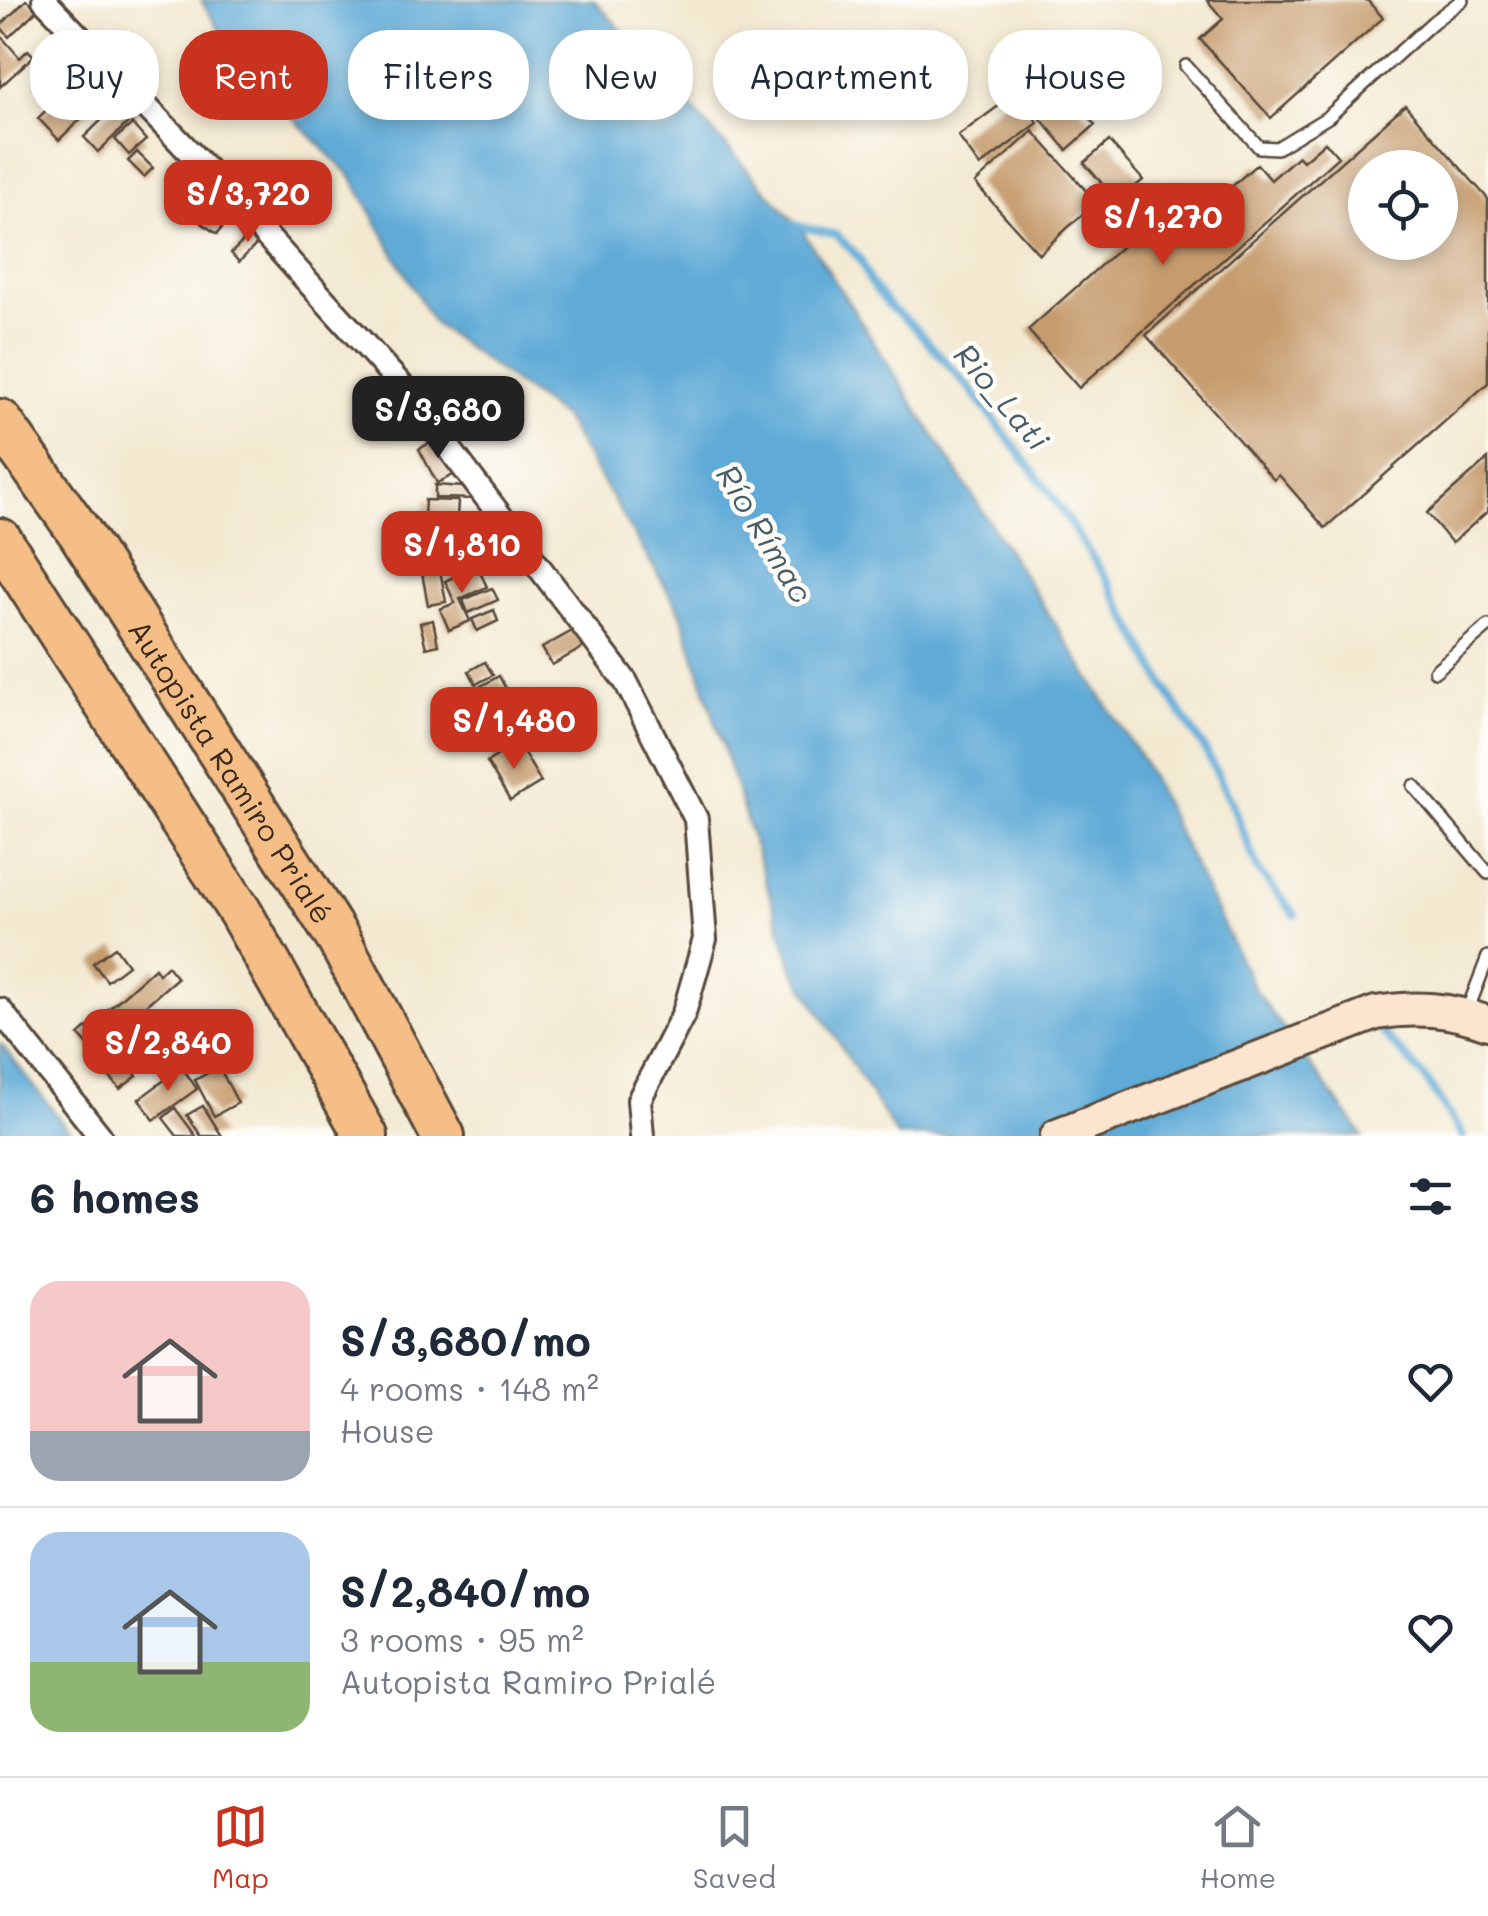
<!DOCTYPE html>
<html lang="en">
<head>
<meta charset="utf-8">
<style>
	:root { --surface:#fff; --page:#f2f2f3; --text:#1f2937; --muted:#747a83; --line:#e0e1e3; --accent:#c8321e }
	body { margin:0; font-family:Mali,sans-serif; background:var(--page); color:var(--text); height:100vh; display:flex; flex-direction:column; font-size:38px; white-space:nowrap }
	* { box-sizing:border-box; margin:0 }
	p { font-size:32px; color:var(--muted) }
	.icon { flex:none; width:55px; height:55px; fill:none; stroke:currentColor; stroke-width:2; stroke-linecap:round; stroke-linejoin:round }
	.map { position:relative; height:1136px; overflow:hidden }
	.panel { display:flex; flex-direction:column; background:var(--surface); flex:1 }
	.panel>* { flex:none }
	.banner { position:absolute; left:30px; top:30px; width:1430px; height:90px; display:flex; gap:20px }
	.tools { position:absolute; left:1348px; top:150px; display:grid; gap:20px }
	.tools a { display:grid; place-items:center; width:110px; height:110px; border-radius:50%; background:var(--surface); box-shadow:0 5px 15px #0003; font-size:50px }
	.price { position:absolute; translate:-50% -85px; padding:0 22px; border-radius:20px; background:var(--accent); color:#fff; font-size:32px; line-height:65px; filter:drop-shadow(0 2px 5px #0008) }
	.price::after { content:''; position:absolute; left:50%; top:60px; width:30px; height:22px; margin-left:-15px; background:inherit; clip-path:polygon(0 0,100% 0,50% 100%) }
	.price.current { background:#222; color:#fff }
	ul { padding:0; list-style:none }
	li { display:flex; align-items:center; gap:30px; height:250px; padding:0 30px }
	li+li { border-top:2px solid var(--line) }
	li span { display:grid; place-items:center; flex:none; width:280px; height:200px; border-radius:30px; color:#555 }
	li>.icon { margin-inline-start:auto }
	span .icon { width:120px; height:120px; fill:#fffc; stroke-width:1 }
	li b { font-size:42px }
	h2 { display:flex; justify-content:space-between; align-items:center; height:120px; padding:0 30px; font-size:42px }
	.tag { padding:0 35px; border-radius:40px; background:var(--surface); box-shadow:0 5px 15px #0003; font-size:35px; line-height:90px }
	.tag.current { background:var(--accent); color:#fff }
	.tab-bar { display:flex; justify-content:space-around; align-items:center; height:140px; border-top:2px solid var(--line); background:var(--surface); font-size:28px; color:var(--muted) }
	.tab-bar a { display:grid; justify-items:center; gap:5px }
	.tab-bar .current { color:var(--accent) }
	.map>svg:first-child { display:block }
	.water { fill:#5faad7; stroke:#4d6a7a; stroke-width:2.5 }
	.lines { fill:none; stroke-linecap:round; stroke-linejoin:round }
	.stream { stroke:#5faad7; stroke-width:8 }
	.building { fill:#c69c6e; fill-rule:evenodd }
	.lane-casing { stroke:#574739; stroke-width:16 }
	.street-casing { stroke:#574739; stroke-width:28 }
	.secondary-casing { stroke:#574739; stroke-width:38 }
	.highway-casing { stroke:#574739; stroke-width:48 }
	.lane { stroke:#fff; stroke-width:11 }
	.street { stroke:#fff; stroke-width:22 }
	.secondary { stroke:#fbe5cf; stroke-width:32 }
	.highway { stroke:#f6be87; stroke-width:42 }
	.labels { text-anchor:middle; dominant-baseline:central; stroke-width:9; stroke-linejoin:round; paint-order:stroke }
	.street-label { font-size:30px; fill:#3b2a1e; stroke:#fdfcf7 }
	.water-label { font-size:32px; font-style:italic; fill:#495d68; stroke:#fdfcf7 }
</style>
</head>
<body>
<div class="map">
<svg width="1488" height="1136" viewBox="0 0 1488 1136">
	<rect width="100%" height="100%" fill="#fdfcf7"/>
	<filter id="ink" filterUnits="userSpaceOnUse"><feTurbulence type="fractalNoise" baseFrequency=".01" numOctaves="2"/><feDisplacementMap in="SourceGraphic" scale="20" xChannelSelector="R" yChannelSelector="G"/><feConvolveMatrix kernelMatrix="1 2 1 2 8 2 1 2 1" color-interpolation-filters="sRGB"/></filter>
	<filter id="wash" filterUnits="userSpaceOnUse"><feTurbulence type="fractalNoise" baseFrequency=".0048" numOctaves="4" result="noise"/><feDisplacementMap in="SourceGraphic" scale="40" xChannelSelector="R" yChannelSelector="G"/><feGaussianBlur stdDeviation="2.25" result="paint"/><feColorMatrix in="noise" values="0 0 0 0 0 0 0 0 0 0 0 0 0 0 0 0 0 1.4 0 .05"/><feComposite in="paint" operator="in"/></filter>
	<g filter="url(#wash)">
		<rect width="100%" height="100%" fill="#f3e9d1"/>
		<g class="water">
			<path d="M201 0H594L802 230 1144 763 1255 990 1363 1136H897L794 971 681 613 564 418 433 323 351 176 240 65Z"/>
			<path d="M0 1043 73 1136H0Z"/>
		</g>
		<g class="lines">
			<g class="stream">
				<path d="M790 224 837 235 860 259 870 282 890 307 912 325 968 386 1050 493 1107 580 1173 701 1204 748 1232 804 1258 870 1295 915"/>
				<path d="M1378 1028 1425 1078 1463 1136"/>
			</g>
		</g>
		<g id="blocks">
			<g class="building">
				<path d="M26 0 39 8 9 37 0 26Z"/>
				<path d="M1207 0H1367L1383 18 1271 118 1200 39 1223 19Z"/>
				<path d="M61 31 90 53 81 62 71 52 63 60 48 43Z"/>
				<path d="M0 35 20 58 28 50 34 56 0 87Z"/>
				<path d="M99 60 119 82 59 140 38 118Z"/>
				<path d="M1049 70 1095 125 1067 150 1020 94Z"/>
				<path d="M1016 93 1038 123 980 166 958 136Z"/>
				<path d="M128 94 143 108 98 152 84 137Z"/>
				<path d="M1405 105 1488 199V383L1325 528 1279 475 1274 480 1146 335ZM1365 168H1440V242H1365Z"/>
				<path d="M132 124 146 140 129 155 115 139Z"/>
				<path d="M1033 131 1096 202 1039 254 975 183Z"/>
				<path d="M1109 141 1143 180 1118 201 1084 163Z"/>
				<path d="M1325 142 1338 157 1079 388 1028 330 1174 200 1192 222 1257 164 1271 180 1298 156 1303 161Z"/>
				<path d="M137 152 153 168 144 177 128 161Z"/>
				<path d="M200 180 239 206 217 234 190 215 195 208 175 191 183 181 193 189Z"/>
				<path d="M257 228 265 236 239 262 231 253Z"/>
				<path d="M439 438 457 473 437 483 419 449Z"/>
				<path d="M1488 459V511L1452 543 1427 513Z"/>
				<path d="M435 485 477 488 479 499 435 498Z"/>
				<path d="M425 500 458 501 457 517 424 516Z"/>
				<path d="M485 519 490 532 440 551H444L447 560 436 563 433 554 426 557 421 544Z"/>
				<path d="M470 542 477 563 452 571 445 550Z"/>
				<path d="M477 566 487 587 460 599 470 621 449 630 440 609 455 603 445 581Z"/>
				<path d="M440 570 446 602 428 605 422 573Z"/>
				<path d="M492 588 498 600 468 613 463 600Z"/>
				<path d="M494 610 498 621 477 631 472 619Z"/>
				<path d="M433 620 438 645 426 648 420 623Z"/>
				<path d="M574 630 584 647 552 665 542 648Z"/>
				<path d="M485 662 493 675 476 684 469 671Z"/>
				<path d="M499 676 516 708 473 731 456 700Z"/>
				<path d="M518 743 541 782 510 801 487 762Z"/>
				<path d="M115 947 128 965 107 981 93 963Z"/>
				<path d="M167 966 177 978 93 1051 79 1035 155 968 159 974Z"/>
				<path d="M108 1041 137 1076 120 1089 91 1054Z"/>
				<path d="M182 1067 197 1089 154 1120 139 1099Z"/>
				<path d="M219 1067 238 1103 214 1116 195 1080Z"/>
				<path d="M203 1106 222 1136H201L187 1115Z"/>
				<path d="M175 1108 196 1136H177L163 1118Z"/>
			</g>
		</g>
	</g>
	<g filter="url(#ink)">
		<use href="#blocks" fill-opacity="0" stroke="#574739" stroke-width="2.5"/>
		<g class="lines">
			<g class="lane-casing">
				<g id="lane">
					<path d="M1186 66 1259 147 1277 148 1328 117 1433 22 1462 0"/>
					<path d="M1435 671 1488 626"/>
					<path d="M1414 786 1488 873"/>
					<path d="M1467 1011 1488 957"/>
				</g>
			</g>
			<g class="street-casing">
				<g id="street">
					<path d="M44 0 206 169 402 386 626 682 696 819 705 939 684 1013 639 1100 642 1136"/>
					<path d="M0 1010 100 1136"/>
				</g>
			</g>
			<g class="secondary-casing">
				<path id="secondary" d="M1057 1136 1376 1013C1416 1006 1450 1009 1488 1023"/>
			</g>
			<g class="highway-casing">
				<g id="highway">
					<path id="s1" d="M0 421 80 533 339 940 443 1136"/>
					<path d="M0 540 240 912 366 1136"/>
				</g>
			</g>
			<use href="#lane" class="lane"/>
			<use href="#street" class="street"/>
			<use href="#secondary" class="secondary"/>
			<use href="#highway" class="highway"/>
		</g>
	</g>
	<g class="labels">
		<g class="street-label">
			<text stroke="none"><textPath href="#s1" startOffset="420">Autopista Ramiro Prialé</textPath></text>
		</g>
		<g class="water-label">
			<text transform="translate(1003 396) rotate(50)">Rio_Lati</text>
			<text transform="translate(766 533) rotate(59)">Río Rímac</text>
		</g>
	</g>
</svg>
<div class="tools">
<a><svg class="icon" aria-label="locate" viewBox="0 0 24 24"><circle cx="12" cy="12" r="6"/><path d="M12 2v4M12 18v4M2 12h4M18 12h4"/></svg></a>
</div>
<b class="price" style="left:248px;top:245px">S/3,720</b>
<b class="price" style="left:1163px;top:268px">S/1,270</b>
<b class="price current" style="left:438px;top:461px">S/3,680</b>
<b class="price" style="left:462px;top:596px">S/1,810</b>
<b class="price" style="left:514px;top:772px">S/1,480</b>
<b class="price" style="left:168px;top:1094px">S/2,840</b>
<div class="banner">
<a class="tag">Buy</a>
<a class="tag current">Rent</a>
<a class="tag">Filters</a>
<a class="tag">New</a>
<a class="tag">Apartment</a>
<a class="tag">House</a>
</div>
</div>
<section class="panel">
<h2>6 homes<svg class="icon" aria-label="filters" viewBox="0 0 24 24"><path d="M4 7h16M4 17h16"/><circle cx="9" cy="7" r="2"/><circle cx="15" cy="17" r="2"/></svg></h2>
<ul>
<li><span style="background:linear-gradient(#f6c9c9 75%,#9aa5b1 0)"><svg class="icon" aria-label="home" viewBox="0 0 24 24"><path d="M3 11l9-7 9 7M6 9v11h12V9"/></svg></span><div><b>S/3,680/mo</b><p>4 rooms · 148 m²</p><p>House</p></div><svg class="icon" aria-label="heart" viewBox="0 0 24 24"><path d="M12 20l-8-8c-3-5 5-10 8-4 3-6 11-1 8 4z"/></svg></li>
<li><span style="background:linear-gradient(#a9c7e8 65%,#8fb573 0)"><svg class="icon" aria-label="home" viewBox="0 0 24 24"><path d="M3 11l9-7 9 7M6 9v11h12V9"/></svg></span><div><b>S/2,840/mo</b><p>3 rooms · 95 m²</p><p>Autopista Ramiro Prialé</p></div><svg class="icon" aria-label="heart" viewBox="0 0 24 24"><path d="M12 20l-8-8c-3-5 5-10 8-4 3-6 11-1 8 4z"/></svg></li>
</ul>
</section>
<nav class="tab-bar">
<a class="current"><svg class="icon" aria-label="map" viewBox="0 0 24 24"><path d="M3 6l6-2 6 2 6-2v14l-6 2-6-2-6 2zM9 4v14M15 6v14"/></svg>Map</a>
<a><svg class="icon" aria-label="saved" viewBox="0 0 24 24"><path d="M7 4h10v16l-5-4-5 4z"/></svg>Saved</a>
<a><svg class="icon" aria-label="home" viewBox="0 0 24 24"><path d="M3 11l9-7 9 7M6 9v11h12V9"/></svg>Home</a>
</nav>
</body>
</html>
